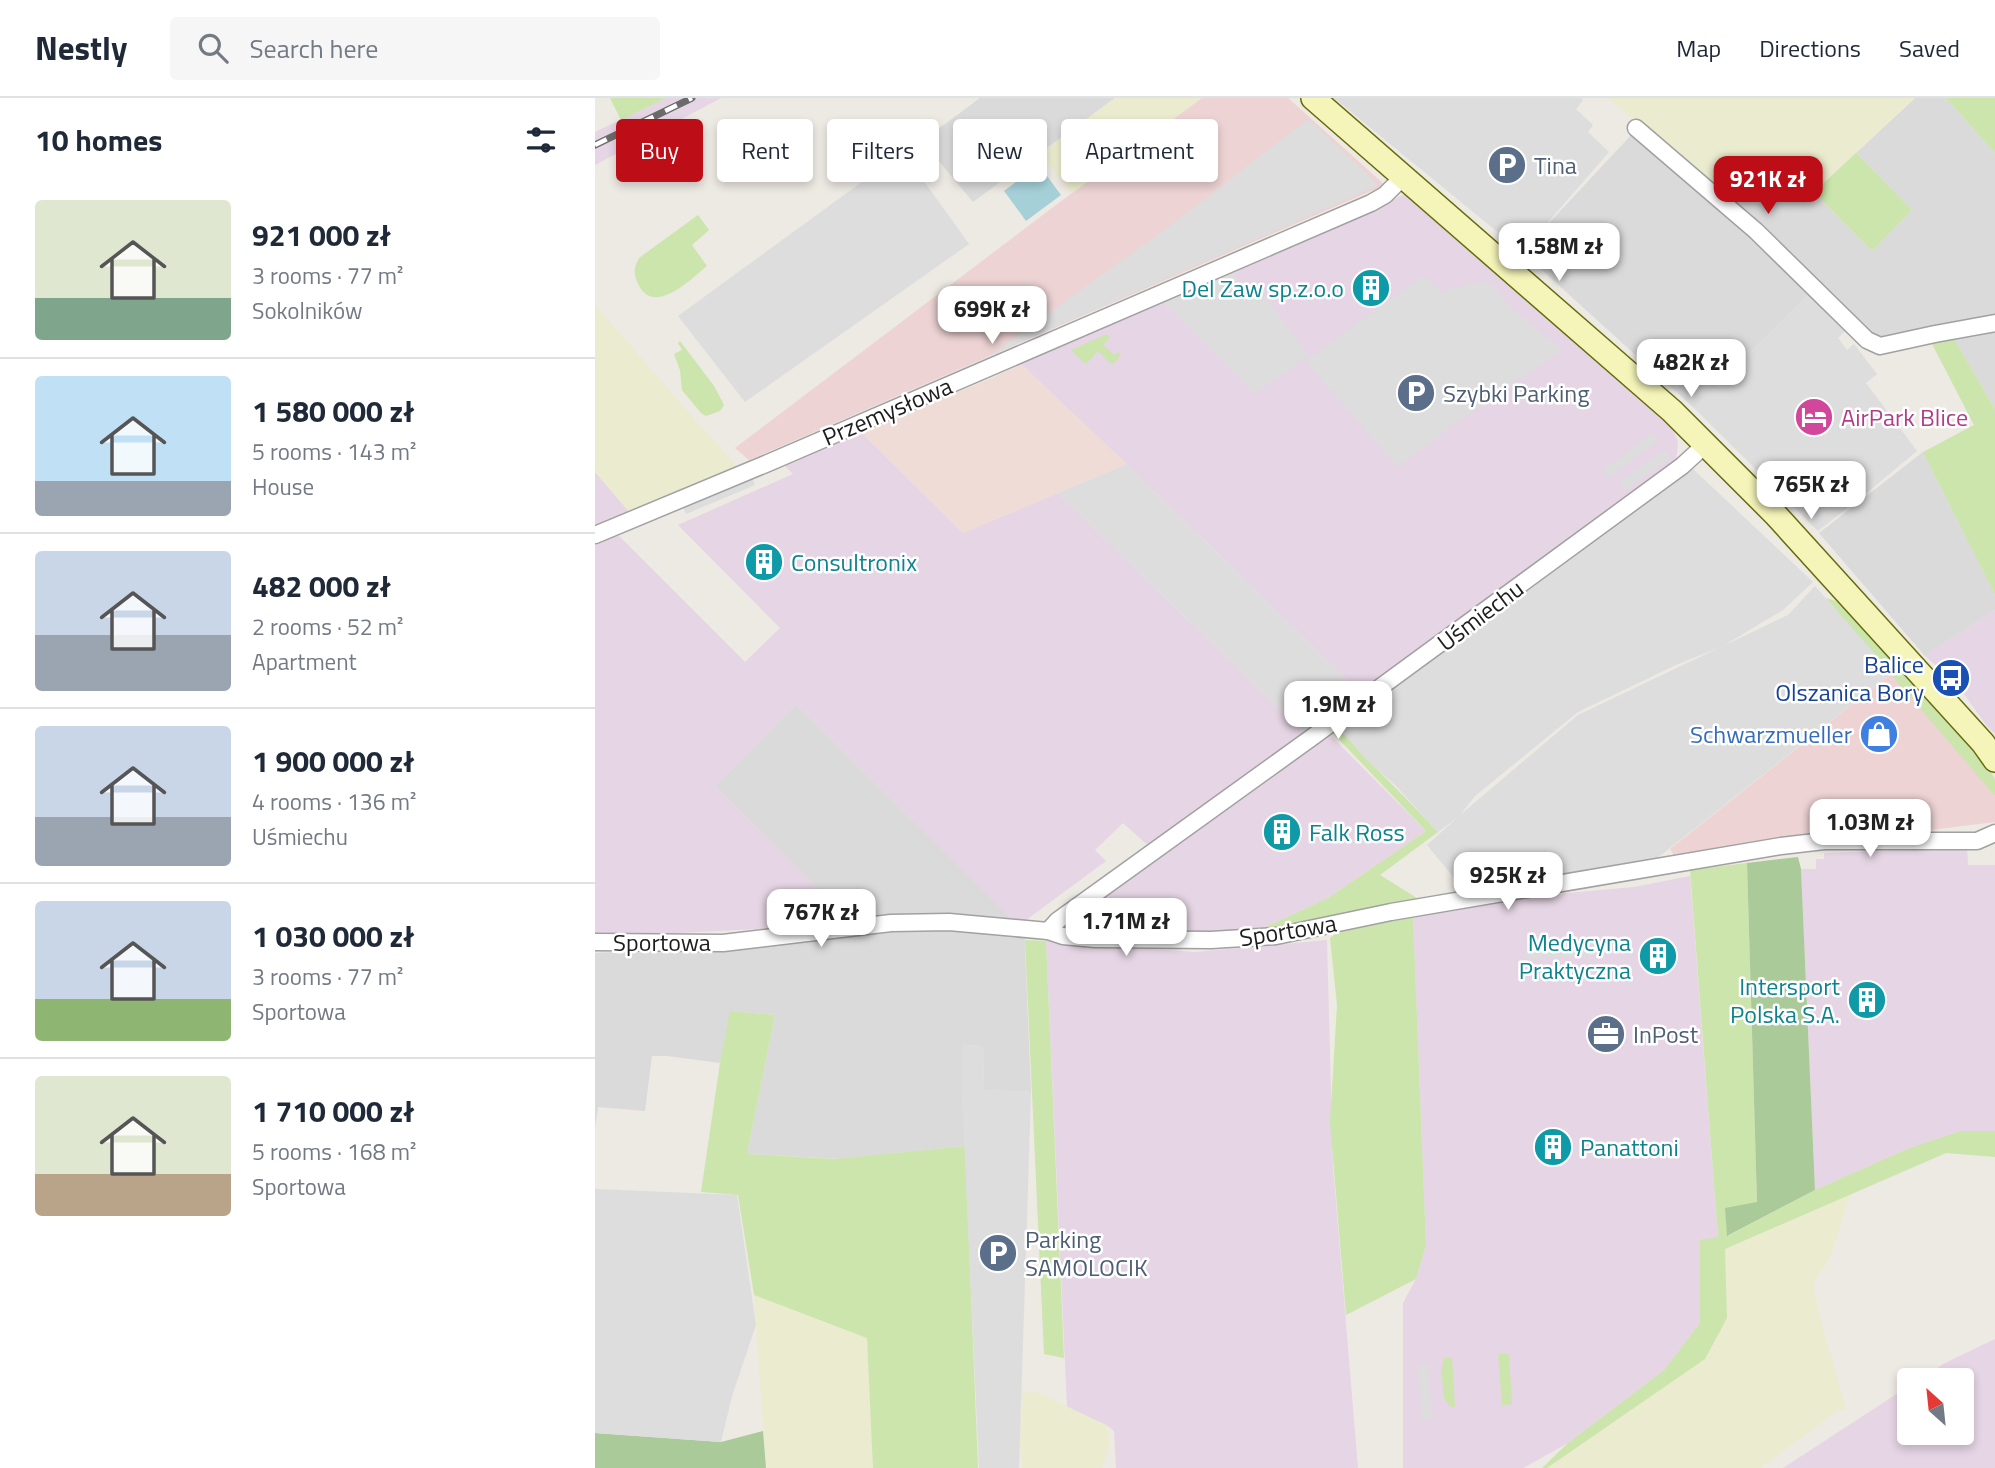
<!DOCTYPE html>
<html lang="en">
<head>
<meta charset="utf-8">
<style>
	:root { --surface:#fff; --page:#f6f6f7; --text:#1f2937; --muted:#747a83; --line:#e0e1e3; --accent:#bd0d16 }
	body { margin:0; font-family:"Titillium Web",sans-serif; background:var(--page); color:var(--text); height:100vh; display:flex; flex-direction:column; font-size:26px; white-space:nowrap }
	* { box-sizing:border-box; margin:0 }
	p { font-size:23px; color:var(--muted) }
	.icon { flex:none; width:38px; height:38px; fill:none; stroke:currentColor; stroke-width:2; stroke-linecap:round; stroke-linejoin:round }
	.map { position:relative; flex:1; overflow:hidden }
	.drawer { display:flex; flex-direction:column; background:var(--surface); width:595px }
	.drawer>* { flex:none }
	.hud { position:absolute; left:21px; top:21px; width:665px; height:63px; display:flex; gap:14px }
	.needle { width:46px; rotate:333deg }
	.fabs { position:absolute; left:1302px; top:1270px; display:grid; gap:14px }
	.fabs a { display:grid; place-items:center; width:77px; height:77px; border-radius:7px; background:var(--surface); box-shadow:0 4px 10px #0003; font-size:35px }
	.price { position:absolute; translate:-50% -60px; padding:0 16px; border-radius:14px; background:#fff; color:#222; font-size:23px; line-height:46px; filter:drop-shadow(0 2px 4px #0008) }
	.price::after { content:''; position:absolute; left:50%; top:42px; width:21px; height:16px; margin-left:-10px; background:inherit; clip-path:polygon(0 0,100% 0,50% 100%) }
	.price.active { background:var(--accent); color:#fff }
	ul { padding:0; list-style:none }
	li { display:flex; align-items:center; gap:21px; height:175px; padding:0 35px }
	li+li { border-top:2px solid var(--line) }
	li span { display:grid; place-items:center; flex:none; width:196px; height:140px; border-radius:7px; color:#555 }
	li>.icon { margin-inline-start:auto }
	span .icon { width:84px; height:84px; fill:#fffc; stroke-width:1 }
	li b { font-size:30px }
	h2 { display:flex; justify-content:space-between; align-items:center; height:84px; padding:0 35px; font-size:30px }
	.chip { padding:0 24px; border-radius:7px; background:var(--surface); box-shadow:0 4px 10px #0003; font-size:24px; line-height:63px }
	.chip.active { background:var(--accent); color:#fff }
	header { display:flex; align-items:center; gap:42px; box-sizing:border-box; height:98px; padding:0 35px; background:var(--surface); border-bottom:2px solid var(--line) }
	header strong { font-size:33px }
	nav { display:flex; gap:38px; margin-inline-start:auto; font-size:24px }
	.search { width:490px; height:63px; background:var(--page); display:flex; align-items:center; gap:18px; box-sizing:border-box; padding:0 24px; border-radius:7px; color:var(--muted); font-size:26px }
	main { display:flex; flex:1; min-height:0 }
	.map>svg:first-child { display:block }
	.residential { fill:#dbdada }
	.commercial { fill:#edd3d3 }
	.industrial { fill:#e6d5e4 }
	.military { fill:#efdcd7 }
	.farmland { fill:#ebebcf }
	.grass { fill:#cbe5ac }
	.forest { fill:#abca9a }
	.parking { fill:#ddd }
	.water { fill:#a6d0d8 }
	.lines { fill:none; stroke-linecap:round; stroke-linejoin:round }
	.minor-casing { stroke:#a1a1a1; stroke-width:19 }
	.secondary-casing { stroke:#666c0c; stroke-width:26 }
	.minor { stroke:#fff; stroke-width:16 }
	.secondary { stroke:#f5f5ba; stroke-width:23 }
	.rail-casing { stroke:#6b6b6b; stroke-width:7 }
	.rail { stroke:#fff; stroke-width:4.5; stroke-dasharray:13; stroke-linecap:butt }
	.labels { text-anchor:middle; dominant-baseline:central; stroke-width:5; stroke-linejoin:round; paint-order:stroke }
	.service-label { font-size:24px; fill:#4e5e75; stroke:#fff; text-anchor:start }
	.culture-label { font-size:24px; fill:#0d838f; stroke:#fff; text-anchor:end }
	.street-label { font-size:24px; fill:#1d1d1d; stroke:#fff }
	.hotel-label { font-size:24px; fill:#b23c85; stroke:#fff; text-anchor:start }
	.transit-label { font-size:24px; fill:#164399; stroke:#fff; text-anchor:end }
	.shop-label { font-size:24px; fill:#366cbe; stroke:#fff; text-anchor:end }
</style>
</head>
<body>
<header>
<strong>Nestly</strong>
<div class="search"><svg class="icon" aria-label="search" viewBox="0 0 24 24"><circle cx="10" cy="10" r="6"/><path d="M15 15l6 6"/></svg>Search here</div>
<nav><a>Map</a><a>Directions</a><a>Saved</a></nav>
</header>
<main>
<section class="drawer">
<h2>10 homes<svg class="icon" aria-label="filters" viewBox="0 0 24 24"><path d="M4 7h16M4 17h16"/><circle cx="9" cy="7" r="2"/><circle cx="15" cy="17" r="2"/></svg></h2>
<ul>
<li><span style="background:linear-gradient(#dfe7d0 70%,#7fa58c 0)"><svg class="icon" aria-label="home" viewBox="0 0 24 24"><path d="M3 11l9-7 9 7M6 9v11h12V9"/></svg></span><div><b>921 000 zł</b><p>3 rooms · 77 m²</p><p>Sokolników</p></div></li>
<li><span style="background:linear-gradient(#bfe0f5 75%,#9aa5b1 0)"><svg class="icon" aria-label="home" viewBox="0 0 24 24"><path d="M3 11l9-7 9 7M6 9v11h12V9"/></svg></span><div><b>1 580 000 zł</b><p>5 rooms · 143 m²</p><p>House</p></div></li>
<li><span style="background:linear-gradient(#c9d6e8 60%,#9aa5b1 0)"><svg class="icon" aria-label="home" viewBox="0 0 24 24"><path d="M3 11l9-7 9 7M6 9v11h12V9"/></svg></span><div><b>482 000 zł</b><p>2 rooms · 52 m²</p><p>Apartment</p></div></li>
<li><span style="background:linear-gradient(#c9d6e8 65%,#9aa5b1 0)"><svg class="icon" aria-label="home" viewBox="0 0 24 24"><path d="M3 11l9-7 9 7M6 9v11h12V9"/></svg></span><div><b>1 900 000 zł</b><p>4 rooms · 136 m²</p><p>Uśmiechu</p></div></li>
<li><span style="background:linear-gradient(#c9d6e8 70%,#8fb573 0)"><svg class="icon" aria-label="home" viewBox="0 0 24 24"><path d="M3 11l9-7 9 7M6 9v11h12V9"/></svg></span><div><b>1 030 000 zł</b><p>3 rooms · 77 m²</p><p>Sportowa</p></div></li>
<li><span style="background:linear-gradient(#dfe7d0 70%,#b9a48a 0)"><svg class="icon" aria-label="home" viewBox="0 0 24 24"><path d="M3 11l9-7 9 7M6 9v11h12V9"/></svg></span><div><b>1 710 000 zł</b><p>5 rooms · 168 m²</p><p>Sportowa</p></div></li>
</ul>
</section>
<div class="map">
<svg width="1400" height="1370" viewBox="0 0 1400 1370">
	<rect width="100%" height="100%" fill="#ede9e3"/>
	<g class="residential">
		<path d="M385 0H520L378 104 327 43Z"/>
		<path d="M1320 0H1351L1400 55V221L1283 245 1140 105 1184 59 1277 153 1317 112 1261 55Z"/>
		<path d="M1039 34 1161 138 1216 194 1099 310 927 154Z"/>
		<path d="M1400 234V311L1359 241Z"/>
		<path d="M1328 354 1400 497V512L1330 558 1224 435Z"/>
		<path d="M201 606 423 827 429 825 436 994 389 992 388 948 367 947V998L370 1048 247 1061 152 1056 180 917 136 913 125 965 72 958H57L50 1013 3 1009 0 1031V855L181 846 177 830 254 823 120 688Z"/>
	</g>
	<g class="commercial">
		<path d="M607 0H693L790 87 154 362 140 350 477 95Z"/>
		<path d="M1297 575 1400 698V724L1335 732 1245 733 1170 743 1081 760 1075 751Z"/>
	</g>
	<g class="industrial">
		<path d="M71 0H126L0 67V34Z"/>
		<path d="M810 96 1077 329 1083 344 1081 365 764 594 563 397 426 266 566 201 666 193 646 194 637 171 782 110Z"/>
		<path d="M266 334 368 435 463 395 709 635 556 750 528 725 500 752 511 763 423 828 201 606 120 688 255 823 162 831 0 839V445L22 436 150 564 185 530 83 427 198 376 188 366Z"/>
		<path d="M0 374 35 415 0 430Z"/>
		<path d="M1400 512V636L1392 628 1361 585 1330 558Z"/>
		<path d="M733 635 831 733 733 800 660 834 591 833 564 829 541 830 536 837 490 833 479 819Z"/>
		<path d="M1372 750 1373 767H1400V1033H1365L1312 1051 1220 1092 1206 771H1221V761H1229V755Z"/>
		<path d="M1095 778 1123 1140 1105 1143V1225L1069 1272 973 1345 928 1370H808V1205L821 1181 831 1147 818 819 929 799 1039 789Z"/>
		<path d="M732 842 738 1069 763 1370H521L519 1333 513 1328 472 1309 451 843 600 854Z"/>
		<path d="M1400 1241V1370H1188L1314 1288V1335H1367V1283H1323L1350 1265Z"/>
	</g>
	<path class="military" d="M426 266 532 366 368 435 266 334 397 280Z"/>
	<g class="farmland">
		<path d="M520 0H607L477 95 445 56Z"/>
		<path d="M1013 0H1320L1219 94 1184 59 1140 105Z"/>
		<path d="M0 207 86 306 144 371 35 415 0 374Z"/>
		<path d="M1255 1097 1235 1159 1218 1186 1225 1220 1251 1311 1241 1314 1165 1370H952L1010 1329 1132 1220 1130 1151Z"/>
		<path d="M159 1197 272 1240 278 1370H171Z"/>
		<path d="M428 1293 444 1295 513 1328 514 1349 506 1370H427L425 1345Z"/>
	</g>
	<g class="grass">
		<path d="M15 0H71L26 22Z"/>
		<path d="M1351 0H1400V55Z"/>
		<path d="M1261 55 1317 112 1277 153 1219 94Z"/>
		<path d="M103 117 114 132 97 147 112 168C96 181 59 219 43 186 38 175 39 170 44 160Z"/>
		<path d="M512 236 515 239 508 247 519 257 523 254 526 257 518 266 515 265 503 253 491 266 476 252Z"/>
		<path d="M1359 241 1400 311V497L1328 354 1379 327 1336 244Z"/>
		<path d="M85 243 119 288 128 305 129 307 125 313 111 318 106 315 87 292 85 272 79 256 87 252 83 245Z"/>
		<path d="M1231 500 1244 504 1394 671 1400 681V698Z"/>
		<path d="M742 628C774 665 810 698 843 734L785 777 825 802 660 834 733 800 831 733 736 633Z"/>
		<path d="M1152 765 1162 1104 1133 1138 1220 1092 1312 1051 1365 1033H1400V1059L1351 1055 1130 1151 1132 1220 1110 1261 952 1370H947L973 1345 1069 1272 1105 1225V1142L1123 1139 1095 772Z"/>
		<path d="M818 819 831 1147 821 1181 751 1217 735 1024 742 907 735 840 744 833Z"/>
		<path d="M430 842 451 843 469 1260 449 1256Z"/>
		<path d="M135 913 180 917 152 1056 242 1061 370 1048 383 1370H278L272 1240 159 1197 143 1097 106 1094 125 965Z"/>
		<path d="M903 1256H914L917 1306 907 1307Z"/>
		<path d="M857 1259 860 1309H856L849 1300 846 1269 848 1268V1260Z"/>
	</g>
	<g class="forest">
		<path d="M1203 759 1206 771 1220 1092 1132 1138 1130 1110 1162 1104 1152 765Z"/>
		<path d="M168 1333 171 1370H0V1335L126 1344Z"/>
	</g>
	<g class="parking">
		<path d="M739 0H986L988 2 981 11 998 27 993 34 1014 54 927 154Z"/>
		<path d="M713 21 784 87 394 258 576 127Z"/>
		<path d="M308 54 374 146 150 304 83 218Z"/>
		<path d="M637 171 646 194 666 193 714 258 660 295 566 201Z"/>
		<path d="M829 177 846 194 889 182 905 196 912 206 967 252 858 327 803 369 710 263Z"/>
		<path d="M1216 194 1250 233 1243 240 1252 252 1259 246 1282 276 1271 285 1322 353 1275 392 1223 433 1099 310Z"/>
		<path d="M1058 334 1064 342 1013 380 1007 372Z"/>
		<path d="M1070 351 1076 360 1030 392 1024 384Z"/>
		<path d="M532 366 563 397 764 594 709 635 463 395Z"/>
		<path d="M1098 371 1218 484 1188 512 1128 548 1081 567 983 614 880 698 865 717 983 617 1193 517 1220 488 1297 575 1061 761 870 793 832 747 863 719 843 734 801 688 770 660 742 628Z"/>
		<path d="M157 379 160 387 91 416 87 408Z"/>
		<path d="M998 848 999 857 930 861V851Z"/>
		<path d="M367 947 388 948 389 992 436 994 424 1370H384L367 998Z"/>
		<path d="M0 1091 142 1097 161 1227 137 1298 126 1344 0 1335Z"/>
		<path d="M833 1266 837 1321H827L823 1267Z"/>
	</g>
	<path class="water" d="M444 67 466 97 431 123 409 93Z"/>
	<g class="lines">
		<g class="minor-casing">
			<g id="minor">
				<path d="M1041 30 1161 133 1272 242 1285 248 1340 236 1400 225"/>
				<path d="M0 437 173 365 776 105 790 97 808 79"/>
				<path d="M453 833 462 823 716 640 1087 368 1111 346"/>
				<path d="M0 844 128 845 296 825 354 824 453 833 468 838 500 841 616 842 681 838 796 814 1186 748 1229 743H1382L1400 735"/>
			</g>
		</g>
		<g class="secondary-casing">
			<path id="secondary" d="M718 0 1077 313 1180 416 1388 645 1400 662"/>
		</g>
		<use href="#minor" class="minor"/>
		<use href="#secondary" class="secondary"/>
		<g class="rail-casing">
			<path id="rail" d="M0 47 97 0"/>
		</g>
		<use href="#rail" class="rail"/>
	</g>
	<defs>
		<g id="parking-disc" transform="scale(2.0125)"><circle r="9.5" fill="#5c6f8a" stroke="#fff"/><path d="M-3.5-5.5H1a3.5 3.5 0 0 1 0 7H-1V5.5H-3.5ZM-1-3.4V-.6H.8a1.4 1.4 0 0 0 0-2.8Z" fill="#fff"/></g>
		<g id="building-disc" transform="scale(2.0125)"><circle r="9.5" fill="#0f9aa8" stroke="#fff"/><path d="M-4-6H4V6H1V3H-1V6H-4ZM-2.5-4.3h1.7v1.8h-1.7ZM.8-4.3h1.7v1.8H.8ZM-2.5-1h1.7V.8h-1.7ZM.8-1h1.7V.8H.8Z" fill="#fff"/></g>
		<g id="hotel-disc" transform="scale(2.0125)"><circle r="9.5" fill="#d1479c" stroke="#fff"/><path d="M-6-4.5h1.5V1H6V5H4.5V3h-9V5H-6ZM-4 0a1.8 1.8 0 1 1 3.6 0ZM.5 0V-2.5h3Q6-2.5 6 0Z" fill="#fff"/></g>
		<g id="bus-disc" transform="scale(2.0125)"><circle r="9.5" fill="#1a4fb4" stroke="#fff"/><path d="M-5-6H5V4H4V6H2V4H-2V6H-4V4H-5ZM-3.5-4V0h7V-4ZM-3.5 1.2v1.5H-2V1.2ZM2 1.2v1.5H3.5V1.2Z" fill="#fff"/></g>
		<g id="shop-disc" transform="scale(2.0125)"><circle r="9.5" fill="#3f7fe0" stroke="#fff"/><path d="M-5-2.5h2.3a2.7 3.5 0 0 1 5.4 0H5L5.5 6h-11ZM-1.5-2.5h3a1.5 2.3 0 0 0-3 0Z" fill="#fff"/></g>
		<g id="office-disc" transform="scale(2.0125)"><circle r="9.5" fill="#5c6f8a" stroke="#fff"/><path d="M-6-3h4V-5.5h4V-3h4V5H-6ZM-1-4.5V-3h2v-1.5ZM-6 0V1H6V0Z" fill="#fff"/></g>
	</defs>
	<g fill-rule="evenodd">
		<use href="#parking-disc" x="912" y="67"/>
		<use href="#building-disc" x="776" y="190"/>
		<use href="#parking-disc" x="821" y="295"/>
		<use href="#hotel-disc" x="1219" y="319"/>
		<use href="#building-disc" x="169" y="464"/>
		<use href="#bus-disc" x="1356" y="580"/>
		<use href="#shop-disc" x="1284" y="636"/>
		<use href="#building-disc" x="687" y="734"/>
		<use href="#building-disc" x="1063" y="858"/>
		<use href="#building-disc" x="1272" y="902"/>
		<use href="#office-disc" x="1011" y="936"/>
		<use href="#building-disc" x="958" y="1049"/>
		<use href="#parking-disc" x="403" y="1155"/>
	</g>
	<g class="labels">
		<g class="service-label">
			<text x="939" y="67">Tina</text>
			<text x="848" y="295">Szybki Parking</text>
			<text x="1038" y="936">InPost</text>
			<text x="430" y="1141">Parking<tspan x="430" dy="28">SAMOLOCIK</tspan></text>
		</g>
		<g class="culture-label">
			<text x="749" y="190">Del Zaw sp.z.o.o</text>
			<text x="196" y="464" text-anchor="start">Consultronix</text>
			<text x="714" y="734" text-anchor="start">Falk Ross</text>
			<text x="1036" y="844">Medycyna<tspan x="1036" dy="28">Praktyczna</tspan></text>
			<text x="1245" y="888">Intersport<tspan x="1245" dy="28">Polska S.A.</tspan></text>
			<text x="985" y="1049" text-anchor="start">Panattoni</text>
		</g>
		<g class="street-label">
			<text transform="translate(292 313) rotate(-23)">Przemysłowa</text>
			<text transform="translate(885 517) rotate(-37)">Uśmiechu</text>
			<text transform="translate(693 832) rotate(-9)">Sportowa</text>
			<text x="67" y="844">Sportowa</text>
		</g>
		<g class="hotel-label">
			<text x="1246" y="319">AirPark Blice</text>
		</g>
		<g class="transit-label">
			<text x="1329" y="566">Balice<tspan x="1329" dy="28">Olszanica Bory</tspan></text>
		</g>
		<g class="shop-label">
			<text x="1257" y="636">Schwarzmueller</text>
		</g>
	</g>
</svg>
<div class="fabs">
<a><svg class="needle" viewBox="-14 -14 28 28"><path d="M0-13l5 13h-10z" fill="#e53935"/><path d="M0 13l5-13h-10z" fill="#747a83"/></svg></a>
</div>
<b class="price active" style="left:1173px;top:118px">921K zł</b>
<b class="price" style="left:964px;top:185px">1.58M zł</b>
<b class="price" style="left:397px;top:248px">699K zł</b>
<b class="price" style="left:1096px;top:301px">482K zł</b>
<b class="price" style="left:1216px;top:423px">765K zł</b>
<b class="price" style="left:743px;top:643px">1.9M zł</b>
<b class="price" style="left:1275px;top:761px">1.03M zł</b>
<b class="price" style="left:913px;top:814px">925K zł</b>
<b class="price" style="left:226px;top:851px">767K zł</b>
<b class="price" style="left:531px;top:860px">1.71M zł</b>
<div class="hud">
<a class="chip active">Buy</a>
<a class="chip">Rent</a>
<a class="chip">Filters</a>
<a class="chip">New</a>
<a class="chip">Apartment</a>
</div>
</div>
</main>
</body>
</html>
